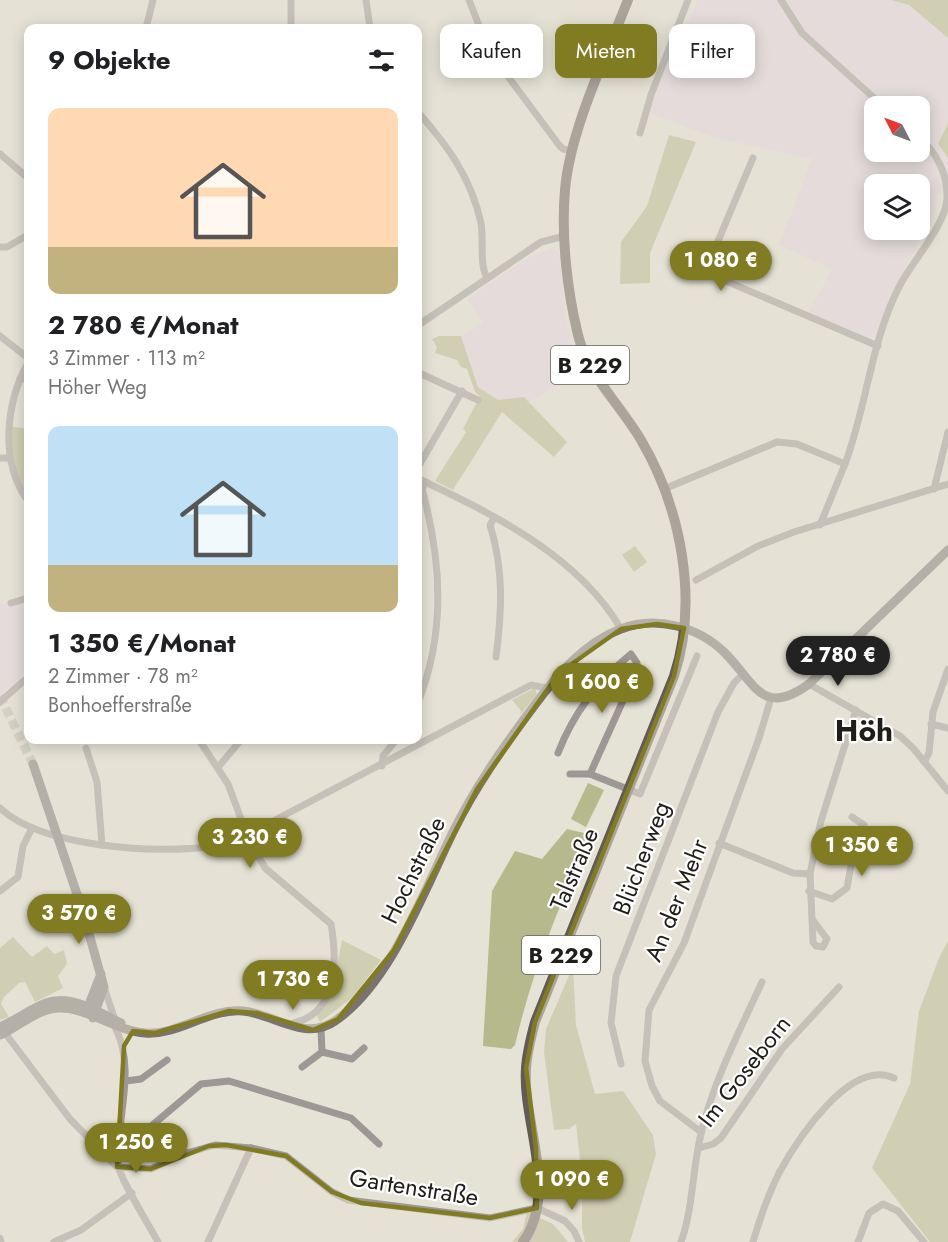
<!DOCTYPE html>
<html lang="de">
<head>
<meta charset="utf-8">
<style>
	:root { --surface:#fff; --page:#f6f6f6; --text:#202124; --muted:#757577; --accent:#817b21 }
	body { margin:0; font-family:Jost,sans-serif; background:var(--page); color:var(--text); height:100vh; display:flex; flex-direction:column; font-size:22px; white-space:nowrap }
	* { box-sizing:border-box; margin:0 }
	p { font-size:20px; color:var(--muted) }
	.icon { flex:none; width:33px; height:33px; fill:none; stroke:currentColor; stroke-width:2; stroke-linecap:round; stroke-linejoin:round }
	.map { position:relative; flex:1; overflow:hidden }
	.side { position:absolute; left:24px; top:24px; width:398px; height:720px; display:flex; flex-direction:column; background:var(--surface); border-radius:12px; box-shadow:0 3px 15px #0003 }
	.side>* { flex:none }
	.guide { position:absolute; left:440px; top:24px; width:418px; height:54px; display:flex; gap:12px }
	.needle { width:39px; rotate:312deg }
	.buttons { position:absolute; left:864px; top:96px; display:grid; gap:12px }
	.buttons a { display:grid; place-items:center; width:66px; height:66px; border-radius:12px; background:var(--surface); box-shadow:0 3px 15px #0003; font-size:30px }
	.price { position:absolute; translate:-50% -51px; padding:0 14px; border-radius:21px; background:var(--accent); color:#fff; font-size:20px; line-height:39px; filter:drop-shadow(0 2px 3px #0008) }
	.price::after { content:''; position:absolute; left:50%; top:36px; width:18px; height:14px; margin-left:-9px; background:inherit; clip-path:polygon(0 0,100% 0,50% 100%) }
	.price.selected { background:#222; color:#fff }
	ul { padding:0; list-style:none }
	li { display:grid; align-content:center; gap:12px; height:318px; padding:0 24px }
	li span { display:grid; place-items:center; height:186px; border-radius:12px; color:#555 }
	li>.icon { margin-inline-start:auto }
	span .icon { width:108px; height:108px; fill:#fffc; stroke-width:1 }
	li b { font-size:26px }
	h2 { display:flex; justify-content:space-between; align-items:center; height:72px; padding:0 24px; font-size:26px }
	.pill { padding:0 21px; border-radius:12px; background:var(--surface); box-shadow:0 3px 15px #0003; font-size:21px; line-height:54px }
	.pill.selected { background:var(--accent); color:#fff }
	.map>svg:first-child { display:block }
	.industrial { fill:#e4d2e2; fill-rule:evenodd }
	.green { fill:#b6b98b }
	.lines { fill:none; stroke-linecap:round; stroke-linejoin:round }
	.secondary-tunnel { stroke:#bebbb0; stroke-width:9; stroke-dasharray:9 4.5; stroke-linecap:butt }
	.street { stroke:#9d9795; stroke-width:7 }
	.secondary { stroke:#7b7370; stroke-width:9 }
	.primary { stroke:#635956; stroke-width:10 }
	.marked { fill:none; stroke:#817b21; stroke-width:4.5; stroke-linejoin:round }
	.labels { text-anchor:middle; dominant-baseline:central; stroke-width:4.5; stroke-linejoin:round; paint-order:stroke }
	.shield { fill:#fff; stroke:#63625f; stroke-width:1.5 }
	.shield-label { font-size:22px; font-weight:bold; fill:#201e1a }
	.street-label { font-size:24px; fill:#201e1a; stroke:#fff }
	.district-label { font-size:30px; font-weight:bold; fill:#201e1a; stroke:#fff }
</style>
</head>
<body>
<div class="map">
<svg width="948" height="1242" viewBox="0 0 948 1242">
	<rect width="100%" height="100%" fill="#e5e2d6"/>
	<g class="industrial">
		<path d="M698 0H891L909 5 948 38V123L938 144 948 158V186L941 195H937L938 201 931 221 891 293 877 332 868 338 808 314 832 269 779 245 812 159 716 138 649 113 667 65ZM874 106H920V152H874ZM874 184H920V230H874Z"/>
		<path d="M553 248 559 253 565 315 576 355 583 372 528 402 524 397 498 400 478 387 461 336 483 323 467 299 529 257Z"/>
		<path d="M28 601V671L0 696V604Z"/>
	</g>
	<g class="green">
		<path d="M891 0H948V38L909 5Z"/>
		<path d="M948 123V158L938 144Z"/>
		<path d="M669 135 696 142 650 253V283L620 284 621 242 647 206Z"/>
		<path d="M439 336H461L478 387 498 400 524 397 567 442 554 457 502 412 453 490 435 481 466 432 463 429 480 396 475 392 467 369 461 367 457 360 435 353 437 347 432 339Z"/>
		<path d="M9 426 28 429V496L18 482Z"/>
		<path d="M635 546 647 562 634 572 622 555Z"/>
		<path d="M535 688 537 694 520 715 521 711 512 700Z"/>
		<path d="M588 783 604 790 586 827 571 819Z"/>
		<path d="M567 829 592 835C560 901 532 972 515 1045L511 1049 483 1046 492 891 515 851 542 859Z"/>
		<path d="M13 937 32 957 47 946 54 954 64 950 67 964 58 976 63 988 35 1002 25 982 19 983 4 997 1 1004 9 1017 0 1020V948Z"/>
		<path d="M342 940 381 960 352 998 320 1022 317 1016 332 991Z"/>
		<path d="M948 941V1242H930L872 1168 910 1084 919 1011 939 958Z"/>
		<path d="M573 966 576 1025 595 1094 623 1091 653 1135 656 1154 630 1242H585L582 1228V1177L576 1124 569 1129 554 1130 544 1052 546 1029Z"/>
		<path d="M527 1212 553 1224 568 1242H512L523 1229Z"/>
	</g>
	<g class="lines">
		<path class="secondary-tunnel" d="M0 696 33 764"/>
		<g class="street">
			<path d="M291 0V28"/>
			<path d="M366 0 370 28"/>
			<path d="M469 0 489 51 559 145 563 149 572 151"/>
			<path d="M781 0 802 33 883 106"/>
			<path d="M146 28 153 0"/>
			<path d="M417 111C447 145 471 177 481 223 484 239 479 264 487 278"/>
			<path d="M640 133 651 95 688 0"/>
			<path d="M0 154 28 178"/>
			<path d="M753 158 705 272 878 346"/>
			<path d="M0 247H7L28 235"/>
			<path d="M417 326 541 242 565 236"/>
			<path d="M0 336 28 358"/>
			<path d="M28 363C5 404 0 463 28 501"/>
			<path d="M417 372 478 400"/>
			<path d="M20 378 28 380"/>
			<path d="M0 458H10"/>
			<path d="M417 469 462 391"/>
			<path d="M417 478C491 513 578 555 621 629"/>
			<path d="M664 489 777 442 797 444 845 464C867 406 871 339 901 283 914 260 945 225 947 199 948 175 937 153 920 138"/>
			<path d="M934 489 948 432"/>
			<path d="M494 518 490 525C504 570 502 611 496 657"/>
			<path d="M820 525 845 464"/>
			<path d="M696 580 758 546 794 532 948 484"/>
			<path d="M11 603 28 598"/>
			<path d="M809 684 900 736 913 748 948 791"/>
			<path d="M0 702 28 677"/>
			<path d="M417 705C446 634 442 562 422 489L426 482"/>
			<path d="M931 724 948 728"/>
			<path d="M199 740 228 784 247 835 265 868 331 924C336 953 339 1001 307 1018 302 1021 295 1022 290 1024"/>
			<path d="M86 748 97 782 102 845"/>
			<path d="M558 753C573 714 599 680 631 654L637 663 635 674 590 774"/>
			<path d="M924 762 929 753 933 712 948 669"/>
			<path d="M219 766 241 740"/>
			<path d="M382 766 383 756 396 740"/>
			<path d="M570 774H590L640 794 697 656"/>
			<path d="M0 808C41 847 159 855 213 846 229 843 245 835 260 828L531 685 547 688"/>
			<path d="M719 843 793 873 810 874"/>
			<path d="M0 891 18 877 23 846 32 828"/>
			<path d="M809 891 832 899 847 888 854 849 864 825 852 817"/>
			<path d="M812 919 827 939 823 947 816 946 813 942 810 874 821 821 856 710"/>
			<path d="M104 987 115 1020"/>
			<path d="M115 1027C137 1070 116 1118 118 1164 118 1176 151 1228 158 1242"/>
			<path d="M5 1033 70 1119 117 1167 151 1169 180 1155 215 1145 251 1148 286 1156 332 1192 348 1200 490 1218 537 1208 565 1221 574 1231 579 1242"/>
			<path d="M322 1052 352 1059 364 1048"/>
			<path d="M621 1064 611 1023 616 976 718 712 734 683 742 675"/>
			<path d="M302 1067 322 1052 321 1029"/>
			<path d="M126 1081 141 1079 167 1060"/>
			<path d="M701 1132 660 1101 652 1086 645 1061 649 1010 684 943 759 738 771 698"/>
			<path d="M120 1141 136 1139 201 1084 229 1081 351 1118 379 1144"/>
			<path d="M699 1148 713 1144 721 1138 782 1049 839 987"/>
			<path d="M0 1238 1 1242"/>
			<path d="M54 1242 81 1230 132 1193"/>
			<path d="M208 1242 251 1148"/>
			<path d="M681 1242C694 1205 692 1167 702 1130 715 1078 740 1030 762 982"/>
			<path d="M753 1242C760 1218 768 1195 779 1173 797 1140 850 1058 894 1078"/>
			<path d="M858 1242 869 1213 883 1204 898 1211 924 1242"/>
		</g>
		<g class="secondary">
			<path d="M33 764 82 909 104 987 93 1018"/>
			<path d="M90 1011 88 1007 101 974"/>
			<path d="M0 1027C16 1020 30 1009 46 1003 71 994 99 1012 121 1023"/>
			<path d="M0 1035C19 1027 36 1009 58 1008 88 1007 115 1031 145 1033 177 1036 209 1008 243 1011 274 1014 305 1042 335 1021 390 984 424 891 453 832 475 787 504 746 534 706 556 676 585 642 621 629 656 615 699 627 725 653 755 683 762 718 809 684L948 550"/>
		</g>
		<path class="primary" d="M523 1242C559 1191 522 1123 526 1068 527 1053 531 1037 535 1022L674 676C699 600 681 508 641 440 620 404 588 376 578 335 567 290 561 236 565 190 570 130 606 56 628 0"/>
	</g>
	<path d="M0 0H948V1242H0ZM657 624 684 628 674 676 535 1022 526 1068 536 1148 537 1208 490 1218 361 1203 332 1192 286 1156 226 1145 209 1146 151 1169 117 1167 124 1046 133 1031 155 1033 229 1011 257 1013 313 1030 338 1019 394 950 477 789 559 673 621 629Z" fill="#e5e2d6" fill-opacity=".55" fill-rule="evenodd"/>
	<path class="marked" d="M657 624 684 628 674 676 535 1022 526 1068 536 1148 537 1208 490 1218 361 1203 332 1192 286 1156 226 1145 209 1146 151 1169 117 1167 124 1046 133 1031 155 1033 229 1011 257 1013 313 1030 338 1019 394 950 477 789 559 673 621 629Z"/>
	<g class="labels">
		<g class="shield">
			<rect x="551" y="346" width="78" height="38" rx="4.5"/>
			<rect x="522" y="936" width="78" height="38" rx="4.5"/>
		</g>
		<g class="shield-label">
			<text x="590" y="365">B 229</text>
			<text x="561" y="955">B 229</text>
		</g>
		<g class="street-label">
			<text transform="translate(641 858) rotate(-69)">Blücherweg</text>
			<text transform="translate(574 869) rotate(-67)">Talstraße</text>
			<text transform="translate(413 870) rotate(-64)">Hochstraße</text>
			<text transform="translate(676 900) rotate(-68)">An der Mehr</text>
			<text transform="translate(744 1071) rotate(-52)">Im Goseborn</text>
			<text transform="translate(414 1187) rotate(9)">Gartenstraße</text>
		</g>
		<g class="district-label">
			<text x="864" y="730">Höh</text>
		</g>
	</g>
</svg>
<div class="buttons">
<a><svg class="needle" viewBox="-14 -14 28 28"><path d="M0-13l5 13h-10z" fill="#e53935"/><path d="M0 13l5-13h-10z" fill="#757577"/></svg></a>
<a><svg class="icon" aria-label="layers" viewBox="0 0 24 24"><path d="M12 4l9 5-9 5-9-5zM3 14l9 5 9-5"/></svg></a>
</div>
<b class="price" style="left:721px;top:292px">1 080 €</b>
<b class="price selected" style="left:838px;top:687px">2 780 €</b>
<b class="price" style="left:602px;top:714px">1 600 €</b>
<b class="price" style="left:250px;top:869px">3 230 €</b>
<b class="price" style="left:862px;top:877px">1 350 €</b>
<b class="price" style="left:79px;top:945px">3 570 €</b>
<b class="price" style="left:293px;top:1011px">1 730 €</b>
<b class="price" style="left:136px;top:1174px">1 250 €</b>
<b class="price" style="left:572px;top:1211px">1 090 €</b>
<div class="guide">
<a class="pill">Kaufen</a>
<a class="pill selected">Mieten</a>
<a class="pill">Filter</a>
</div>
<section class="side">
<h2>9 Objekte<svg class="icon" aria-label="filters" viewBox="0 0 24 24"><path d="M4 7h16M4 17h16"/><circle cx="9" cy="7" r="2"/><circle cx="15" cy="17" r="2"/></svg></h2>
<ul>
<li><span style="background:linear-gradient(#ffd9b3 75%,#c2b280 0)"><svg class="icon" aria-label="home" viewBox="0 0 24 24"><path d="M3 11l9-7 9 7M6 9v11h12V9"/></svg></span><div><b>2 780 €/Monat</b><p>3 Zimmer · 113 m²</p><p>Höher Weg</p></div></li>
<li><span style="background:linear-gradient(#bfe0f5 75%,#c2b280 0)"><svg class="icon" aria-label="home" viewBox="0 0 24 24"><path d="M3 11l9-7 9 7M6 9v11h12V9"/></svg></span><div><b>1 350 €/Monat</b><p>2 Zimmer · 78 m²</p><p>Bonhoefferstraße</p></div></li>
</ul>
</section>
</div>
</body>
</html>
